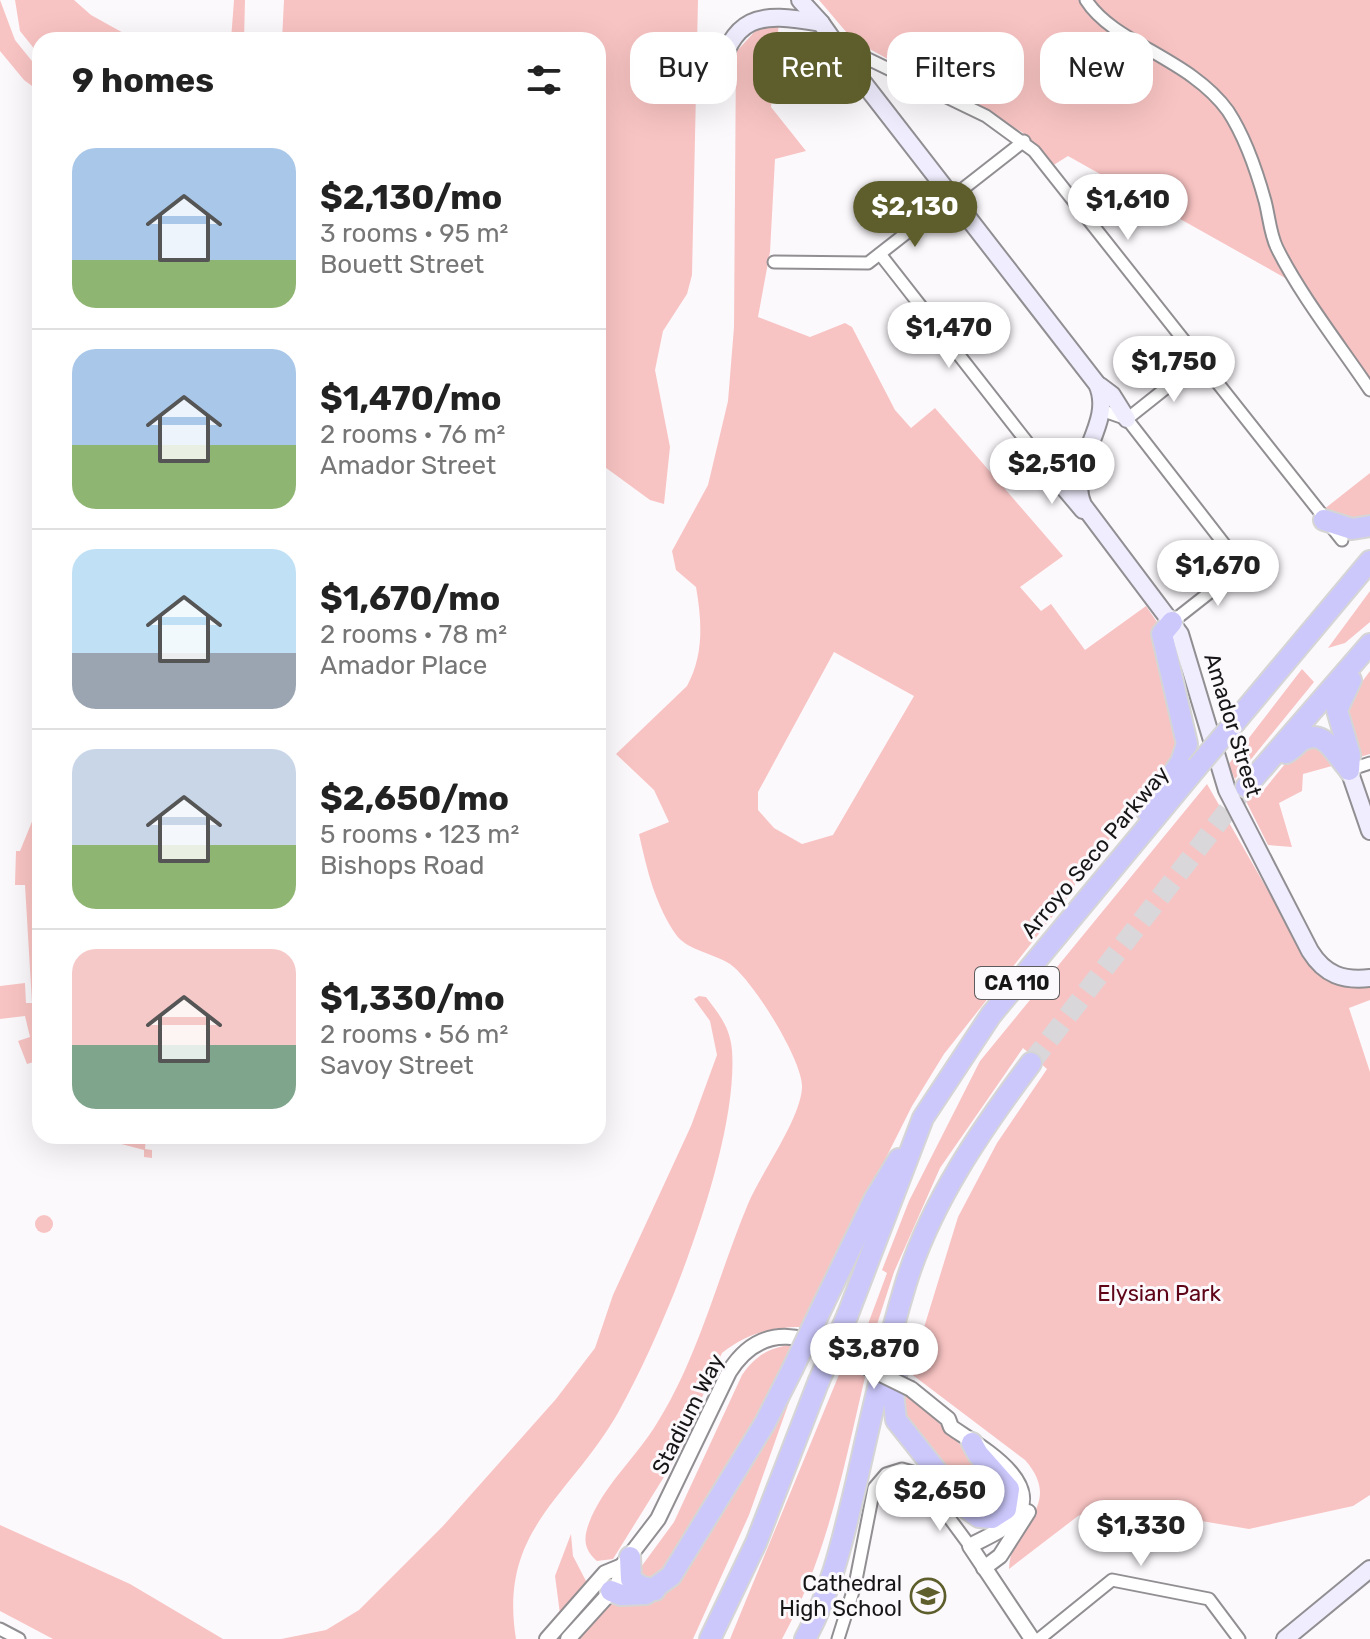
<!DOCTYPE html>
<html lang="en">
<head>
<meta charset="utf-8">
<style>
	:root { --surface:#fff; --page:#f2f2f2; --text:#222; --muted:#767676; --line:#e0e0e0; --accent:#5d5e2b }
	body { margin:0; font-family:Rubik,sans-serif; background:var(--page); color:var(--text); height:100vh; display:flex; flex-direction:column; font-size:30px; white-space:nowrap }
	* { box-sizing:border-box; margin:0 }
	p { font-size:26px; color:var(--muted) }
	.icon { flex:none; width:44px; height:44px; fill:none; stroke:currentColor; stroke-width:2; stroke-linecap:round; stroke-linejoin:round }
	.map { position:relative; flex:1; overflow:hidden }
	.sheet { position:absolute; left:32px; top:32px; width:574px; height:1112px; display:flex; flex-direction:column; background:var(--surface); border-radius:24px; box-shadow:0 8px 32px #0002 }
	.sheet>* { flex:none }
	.banner { position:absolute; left:630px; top:32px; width:620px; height:72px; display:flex; gap:16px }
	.price { position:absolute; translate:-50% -68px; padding:0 18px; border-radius:28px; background:#fff; color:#222; font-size:26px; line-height:52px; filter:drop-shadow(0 2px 4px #0008) }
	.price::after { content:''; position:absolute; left:50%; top:48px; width:24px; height:18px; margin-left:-12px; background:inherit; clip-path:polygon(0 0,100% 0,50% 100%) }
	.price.selected { background:var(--accent); color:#fff }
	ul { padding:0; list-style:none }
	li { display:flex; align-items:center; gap:24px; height:200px; padding:0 40px }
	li+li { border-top:2px solid var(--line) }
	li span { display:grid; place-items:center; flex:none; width:224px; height:160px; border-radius:24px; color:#555 }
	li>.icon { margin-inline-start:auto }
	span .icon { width:96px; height:96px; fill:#fffc; stroke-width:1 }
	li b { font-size:34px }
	h2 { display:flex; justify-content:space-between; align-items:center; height:96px; padding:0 40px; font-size:34px }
	.chip { padding:0 28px; border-radius:24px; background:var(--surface); box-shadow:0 8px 32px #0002; font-size:28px; line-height:72px }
	.chip.selected { background:var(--accent); color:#fff }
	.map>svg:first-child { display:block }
	.green { fill:#f8c4c3; fill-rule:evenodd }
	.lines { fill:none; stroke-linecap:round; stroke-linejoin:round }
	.motorway-tunnel { stroke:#dad7da; stroke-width:20; stroke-dasharray:20 10; stroke-linecap:butt }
	.minor-casing { stroke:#928f93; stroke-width:15 }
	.tertiary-casing { stroke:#928f93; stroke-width:18 }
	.secondary-casing { stroke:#928f93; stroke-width:20 }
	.motorway-casing { stroke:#d5d5d5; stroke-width:24 }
	.minor { stroke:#fff; stroke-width:11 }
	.tertiary { stroke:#fff; stroke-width:14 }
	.secondary { stroke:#f0eefe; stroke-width:16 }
	.motorway { stroke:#ccc8fc; stroke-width:20 }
	.tertiary-bridge-casing { stroke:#928f93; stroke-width:18; stroke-linecap:butt }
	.motorway-bridge-casing { stroke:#d5d5d5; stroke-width:24; stroke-linecap:butt }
	.tertiary-bridge { stroke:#fff; stroke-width:14 }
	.motorway-bridge { stroke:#ccc8fc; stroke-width:20 }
	.labels { text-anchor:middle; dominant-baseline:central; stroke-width:6; stroke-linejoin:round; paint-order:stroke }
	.shield { fill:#fcf9fd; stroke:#5c5a5c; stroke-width:2 }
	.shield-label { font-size:20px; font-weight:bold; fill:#171617 }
	.street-label { font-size:22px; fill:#171617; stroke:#fcf9fd }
	.park-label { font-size:22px; fill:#5e0416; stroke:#fcf9fd }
	.poi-label { font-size:22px; fill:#171617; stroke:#fcf9fd; text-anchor:end }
</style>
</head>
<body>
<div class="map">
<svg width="1370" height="1639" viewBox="0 0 1370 1639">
	<rect width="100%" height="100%" fill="#fcf9fd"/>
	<g class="green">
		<path d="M0 0 15 40 40 71V92L24 80 0 51Z"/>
		<path d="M15 0H74L91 15 136 40H40V56L20 31Z"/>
		<path d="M234 0H245L244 40H231Z"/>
		<path d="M284 0H698L692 275 687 294 663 331 655 370 670 447 664 504 650 500 598 462V40H282Z"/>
		<path d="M819 0H1370V379L1303 282 1283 271 1287 279 1068 156 1052 166 1022 132 853 40Z"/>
		<path d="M779 22 771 107 806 151 775 159 770 252 758 317 810 337 845 323 852 327 895 410 911 428 935 408 1063 556 1020 587 1041 611 1051 604 1085 650 1146 606 1157 622 1182 722 1171 767 1081 872 1071 893 944 1054 912 1106 801 1327C769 1327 747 1334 722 1353L672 1464 613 1559 597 1561C584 1550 583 1539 589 1523 602 1488 634 1459 654 1428 698 1360 717 1278 748 1204 761 1173 800 1120 802 1088 804 1062 752 979 730 964 715 954 688 950 677 936 655 905 647 870 639 834L669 822 654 790 616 754 687 686C704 655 702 621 696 587L676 570 672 551 708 485 728 401 734 327 736 52 759 27ZM834 652 914 696 833 835 802 844 774 828 758 810V792Z"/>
		<path d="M1370 473V519L1342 521 1323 510Z"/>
		<path d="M1370 591V622L1345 643 1328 648Z"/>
		<path d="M1302 669 1314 682 1235 779 1258 797 1294 753 1317 742 1332 766 1303 774 1302 791 1279 803 1292 847 1268 845 1228 765Z"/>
		<path d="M1370 671V754L1360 757C1345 710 1339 712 1370 671Z"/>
		<path d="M1207 784 1311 966 1343 983 1370 985V1000L1349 1008 1370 1072V1495L1353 1506 1249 1529 1106 1505 1078 1516 1009 1569C1010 1525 1066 1507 1025 1460L910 1373 958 1217 997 1143 1047 1069 1023 1048 940 1168 894 1272 867 1355 858 1351 887 1273 882 1270 909 1201 980 1061Z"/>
		<path d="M40 802V1060L27 1064 18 1041 30 1037 25 1016 0 1019V986L25 983 26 1003H32L25 885H15L16 851H20Z"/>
		<path d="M699 996 706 997C719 1014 730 1027 732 1050 739 1145 666 1327 619 1411 571 1497 498 1528 516 1639H281L326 1630 359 1610 443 1526 556 1399 595 1348 613 1295 691 1126 717 1055 710 1021 694 999Z"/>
		<path d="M91 1136H146L145 1149 152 1150V1158L144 1157V1150Z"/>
		<circle cx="44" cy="1224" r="9"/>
		<path d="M795 1344 786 1369 668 1567 656 1579 640 1575 641 1567 674 1522 742 1375C757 1354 769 1348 795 1344Z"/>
		<path d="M843 1365 865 1377C844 1467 827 1557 782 1639H730Z"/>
		<path d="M799 1374 749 1515 693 1639H577L612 1599 657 1597Z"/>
		<path d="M899 1392 918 1402 1004 1489 1003 1502 993 1510H982L972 1501 901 1415Z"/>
		<path d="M0 1525 130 1584 223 1639H53L0 1611Z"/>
		<path d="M571 1534 573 1556 587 1583 560 1614 555 1576Z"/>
	</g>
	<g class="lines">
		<path class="motorway-tunnel" d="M1031 1063 1245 788"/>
		<g class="minor-casing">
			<g id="minor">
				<path d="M1086 0C1114 44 1190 58 1228 111 1245 137 1257 172 1265 201 1269 216 1270 234 1277 248 1299 293 1341 347 1370 390"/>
				<path d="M839 45 986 116 1034 151 1342 540"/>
				<path d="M880 254 1045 465 1065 473 1080 474"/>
				<path d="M774 262 868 263 1024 141"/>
				<path d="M1101 410 1127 419 1242 567 1172 622"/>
				<path d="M1127 419 1200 361"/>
				<path d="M1349 770 1370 763"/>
				<path d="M0 1629 19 1639"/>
				<path d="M838 1639 855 1585 874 1488 886 1474 902 1469 916 1473 970 1546"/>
				<path d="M1039 1639 1112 1580 1209 1599 1239 1639"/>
			</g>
		</g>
		<g class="tertiary-casing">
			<g id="tertiary">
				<path d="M911 1389 948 1419 951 1427C976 1445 1047 1482 1013 1520 1003 1531 984 1538 970 1546L1032 1639"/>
				<path d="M984 1568 1000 1556 1028 1512"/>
				<path d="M547 1639 605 1573 622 1566"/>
				<path d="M568 1639 618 1584 622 1566 658 1519 729 1372C763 1318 809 1336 854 1361"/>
			</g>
		</g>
		<g class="secondary-casing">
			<g id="secondary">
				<path d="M800 0 821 23 862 81 1097 384C1116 424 1065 464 1083 505L1180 634 1227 790 1310 951C1325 975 1343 981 1370 978"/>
				<path d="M715 82C734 15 756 11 821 23"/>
				<path d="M1100 386 1112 395 1127 419"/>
				<path d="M1045 465 1083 510"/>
				<path d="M1349 770 1370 831"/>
				<path d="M1285 1639 1370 1569"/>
			</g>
		</g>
		<g class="motorway-casing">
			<g id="motorway">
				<path d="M1324 520 1352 529 1370 526"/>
				<path d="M1236 721 1370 561"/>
				<path d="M1286 753C1292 750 1296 745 1301 741 1324 727 1335 754 1347 767"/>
				<path d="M1349 770 1350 755 1337 710 1351 680"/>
				<path d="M1246 787 1370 644"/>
				<path d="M1147 811 1181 762 1187 744 1162 634 1172 622"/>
				<path d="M824 1303 874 1200 899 1159"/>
				<path d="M848 1314 923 1118 991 1015 1197 767"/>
				<path d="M898 1364 893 1393 896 1420 965 1507 979 1517 992 1518 1006 1509 1009 1489 978 1454 972 1443"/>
				<path d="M630 1557 631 1579 640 1586 655 1590"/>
				<path d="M611 1591 621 1595 646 1594 671 1576 765 1423 792 1370"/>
				<path d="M710 1639 756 1543 818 1383"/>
				<path d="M805 1639C832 1590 843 1538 856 1484 871 1417 886 1349 906 1283 931 1202 981 1130 1031 1063"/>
			</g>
		</g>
		<use href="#minor" class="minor"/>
		<use href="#tertiary" class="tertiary"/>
		<use href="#secondary" class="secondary"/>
		<use href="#motorway" class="motorway"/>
		<g class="tertiary-bridge-casing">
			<path id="tertiary-bridge" d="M854 1361 911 1389"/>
		</g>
		<g class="motorway-bridge-casing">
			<g id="motorway-bridge">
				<path d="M1197 767 1236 721"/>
				<path d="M792 1370 824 1303"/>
				<path d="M818 1383 848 1314"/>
			</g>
		</g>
		<use href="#tertiary-bridge" class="tertiary-bridge"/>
		<use href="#motorway-bridge" class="motorway-bridge"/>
	</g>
	<defs>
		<g id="school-ring" transform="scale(1.8)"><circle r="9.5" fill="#fcf9fd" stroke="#5d5e2b" stroke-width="1.5"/><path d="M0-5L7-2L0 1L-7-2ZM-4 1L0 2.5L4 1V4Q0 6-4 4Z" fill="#5d5e2b"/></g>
	</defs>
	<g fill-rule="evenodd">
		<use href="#school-ring" x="928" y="1596"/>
	</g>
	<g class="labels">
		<rect class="shield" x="975" y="967" width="84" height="32" rx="6"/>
		<g class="shield-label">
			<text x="1017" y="983">CA 110</text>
		</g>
		<g class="street-label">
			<text transform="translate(1233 725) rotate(73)">Amador Street</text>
			<text transform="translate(1095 852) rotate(-50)">Arroyo Seco Parkway</text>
			<text transform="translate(688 1414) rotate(-63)">Stadium Way</text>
		</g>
		<g class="park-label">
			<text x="1159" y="1293">Elysian Park</text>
		</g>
		<g class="poi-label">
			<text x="902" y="1583">Cathedral<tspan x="902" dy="25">High School</tspan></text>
		</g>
	</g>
</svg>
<b class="price" style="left:1128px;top:242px">$1,610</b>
<b class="price selected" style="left:915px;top:249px">$2,130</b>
<b class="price" style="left:949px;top:370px">$1,470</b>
<b class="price" style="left:1174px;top:404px">$1,750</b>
<b class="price" style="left:1052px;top:506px">$2,510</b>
<b class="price" style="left:1218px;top:608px">$1,670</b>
<b class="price" style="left:874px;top:1391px">$3,870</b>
<b class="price" style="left:940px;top:1533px">$2,650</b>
<b class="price" style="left:1141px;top:1568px">$1,330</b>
<div class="banner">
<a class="chip">Buy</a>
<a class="chip selected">Rent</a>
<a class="chip">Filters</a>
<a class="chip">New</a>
</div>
<section class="sheet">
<h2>9 homes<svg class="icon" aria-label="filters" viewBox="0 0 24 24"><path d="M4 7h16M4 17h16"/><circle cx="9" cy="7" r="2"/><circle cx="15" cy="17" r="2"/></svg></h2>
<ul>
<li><span style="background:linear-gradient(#a9c7e8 70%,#8fb573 0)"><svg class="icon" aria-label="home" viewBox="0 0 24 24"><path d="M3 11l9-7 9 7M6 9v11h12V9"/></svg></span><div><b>$2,130/mo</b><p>3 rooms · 95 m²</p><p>Bouett Street</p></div></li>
<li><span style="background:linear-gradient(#a9c7e8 60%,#8fb573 0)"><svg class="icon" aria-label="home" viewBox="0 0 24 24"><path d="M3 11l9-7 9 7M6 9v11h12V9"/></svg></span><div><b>$1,470/mo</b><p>2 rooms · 76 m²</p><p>Amador Street</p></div></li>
<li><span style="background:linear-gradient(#bfe0f5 65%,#9aa5b1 0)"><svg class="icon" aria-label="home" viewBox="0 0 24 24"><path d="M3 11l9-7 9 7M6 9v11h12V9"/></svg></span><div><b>$1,670/mo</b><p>2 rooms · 78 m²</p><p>Amador Place</p></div></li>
<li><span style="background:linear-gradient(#c9d6e8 60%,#8fb573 0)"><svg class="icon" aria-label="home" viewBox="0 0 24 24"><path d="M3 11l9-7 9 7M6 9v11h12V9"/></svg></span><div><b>$2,650/mo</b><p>5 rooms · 123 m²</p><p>Bishops Road</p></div></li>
<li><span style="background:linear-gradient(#f6c9c9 60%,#7fa58c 0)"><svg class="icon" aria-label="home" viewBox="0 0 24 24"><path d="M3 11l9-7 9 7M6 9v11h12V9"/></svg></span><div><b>$1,330/mo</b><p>2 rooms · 56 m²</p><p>Savoy Street</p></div></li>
</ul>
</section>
</div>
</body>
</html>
